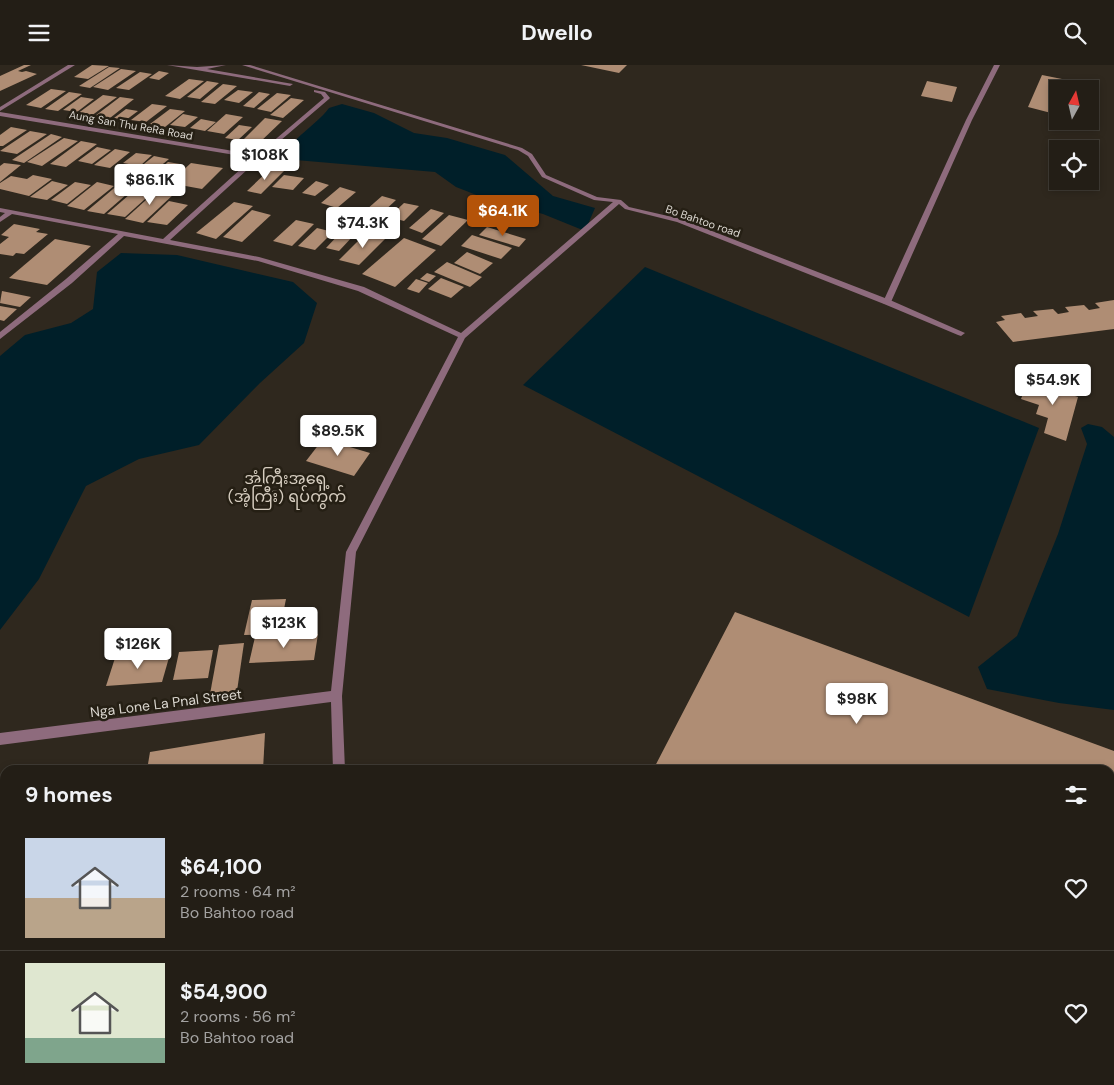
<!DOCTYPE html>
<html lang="en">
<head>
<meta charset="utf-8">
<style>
	:root { --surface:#231e16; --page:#2b271f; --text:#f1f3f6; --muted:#a3a2a1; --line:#403c35; --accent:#b45309 }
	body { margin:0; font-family:"DM Sans","Noto Sans Myanmar",sans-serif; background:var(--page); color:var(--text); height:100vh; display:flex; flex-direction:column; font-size:19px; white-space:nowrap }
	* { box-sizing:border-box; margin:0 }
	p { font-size:16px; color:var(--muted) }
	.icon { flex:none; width:28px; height:28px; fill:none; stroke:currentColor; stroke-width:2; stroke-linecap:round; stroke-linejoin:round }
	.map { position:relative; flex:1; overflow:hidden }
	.details { position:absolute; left:0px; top:700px; width:1115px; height:320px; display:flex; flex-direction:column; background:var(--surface); border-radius:15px 15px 0 0; box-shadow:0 2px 8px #0003,0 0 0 1px var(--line) }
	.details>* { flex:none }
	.needle { width:32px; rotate:8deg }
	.fabs { position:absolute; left:1049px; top:15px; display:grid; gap:10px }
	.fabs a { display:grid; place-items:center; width:50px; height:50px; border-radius:0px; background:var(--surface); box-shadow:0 2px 8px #0003,0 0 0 1px var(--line); font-size:25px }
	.price { position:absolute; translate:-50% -42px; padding:0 11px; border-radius:5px; background:#fff; color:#222; font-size:16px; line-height:32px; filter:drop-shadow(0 1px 2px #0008) }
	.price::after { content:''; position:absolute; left:50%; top:30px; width:15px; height:11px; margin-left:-8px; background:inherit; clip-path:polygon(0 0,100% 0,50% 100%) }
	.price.current { background:var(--accent); color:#fff }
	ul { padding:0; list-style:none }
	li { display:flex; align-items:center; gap:15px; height:125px; padding:0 25px }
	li+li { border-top:1px solid var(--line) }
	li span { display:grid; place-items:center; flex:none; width:140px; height:100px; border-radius:0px; color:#555 }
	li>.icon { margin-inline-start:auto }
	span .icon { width:60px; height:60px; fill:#fffc; stroke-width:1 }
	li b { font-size:21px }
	h2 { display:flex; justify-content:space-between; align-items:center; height:60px; padding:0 25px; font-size:21px }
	header { display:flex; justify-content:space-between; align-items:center; height:65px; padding:0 25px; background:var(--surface); font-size:22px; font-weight:700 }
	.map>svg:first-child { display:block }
	.water { fill:#001f29 }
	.building { fill:#af8d74 }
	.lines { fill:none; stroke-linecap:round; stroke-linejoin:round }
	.lane { fill:#8e6b7d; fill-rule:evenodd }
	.street { fill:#8e6b7d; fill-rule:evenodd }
	.labels { text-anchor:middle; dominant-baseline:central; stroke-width:5; stroke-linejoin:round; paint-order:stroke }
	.far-street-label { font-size:11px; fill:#dad6cf; stroke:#251f14 }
	.street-label { font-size:14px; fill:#dad6cf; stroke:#251f14 }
	.quarter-label { font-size:16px; fill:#d5ccbf; stroke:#251f14 }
</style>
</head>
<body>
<header><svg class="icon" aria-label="menu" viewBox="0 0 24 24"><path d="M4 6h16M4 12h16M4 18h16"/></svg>Dwello<svg class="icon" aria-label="search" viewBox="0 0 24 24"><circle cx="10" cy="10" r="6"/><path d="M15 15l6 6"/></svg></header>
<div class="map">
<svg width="1114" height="1020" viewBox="0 0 1114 1020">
	<rect width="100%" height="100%" fill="#2f281e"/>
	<g class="water">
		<path d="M342 39 374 48 414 68 447 73 505 90 553 131 595 143 585 166 543 149 479 131 456 122 435 107 284 94C290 73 316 61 329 43Z"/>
		<path d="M121 188 177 190 293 217 317 238 304 278 260 318 199 380 139 394 86 421 39 514 0 565V291L25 270 71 258 93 244 97 207Z"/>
		<path d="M645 202 1039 363 969 552 523 320Z"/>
		<path d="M1088 359 1102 362 1114 372V645L1059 638 987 624 978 602 1017 571 1058 469 1087 379 1081 363Z"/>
		<path d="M463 1015H794L808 1020H461Z"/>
	</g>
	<g class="building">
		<path d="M24 0H31L18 6 22 7 26 6 37 9 0 26V11Z"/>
		<path d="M92 0 109 1 88 14 74 12Z"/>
		<path d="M581 0H627L619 8Z"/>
		<path d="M109 2 120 3 90 23 79 21Z"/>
		<path d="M121 4 136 6 108 25 93 22Z"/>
		<path d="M159 6 169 8 159 15 149 13Z"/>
		<path d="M140 7 152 9 129 25 116 23Z"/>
		<path d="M1042 10 1067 15 1064 24H1058V41L1055 49 1028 42Z"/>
		<path d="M189 14 204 16 180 34 165 31Z"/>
		<path d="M207 16 219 18 200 34 187 32Z"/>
		<path d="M927 16 957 22 952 37 921 31Z"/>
		<path d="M223 19 237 21 215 39 201 37Z"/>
		<path d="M51 24 66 26 41 43 26 40Z"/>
		<path d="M238 25 253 27 239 38 224 35Z"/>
		<path d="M69 27 82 29 58 46 45 44Z"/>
		<path d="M259 27 270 29 254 43 243 41Z"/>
		<path d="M277 28 291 30 271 47 257 44Z"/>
		<path d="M103 30 117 32 91 51 77 49Z"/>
		<path d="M81 32 94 34 77 47 63 45Z"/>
		<path d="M120 32 134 34 110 53 95 51Z"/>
		<path d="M291 33 304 35 283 53 270 50Z"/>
		<path d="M152 39 167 41 146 57 131 55Z"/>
		<path d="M126 44 138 46 126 55 114 53Z"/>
		<path d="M170 44 185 46 165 62 150 59Z"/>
		<path d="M183 49 198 52 185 62 170 60Z"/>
		<path d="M226 49 243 52 224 69 207 66Z"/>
		<path d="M265 53 282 56 259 78 242 76Z"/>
		<path d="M201 54 216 57 205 66 190 63Z"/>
		<path d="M239 60 252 62 238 75 225 73Z"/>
		<path d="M11 62 27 65 3 81H0V70Z"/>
		<path d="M30 66 47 69 17 89 0 86Z"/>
		<path d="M51 69 62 72 24 98 12 95Z"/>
		<path d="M64 73 78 76 42 101 27 97Z"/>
		<path d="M81 76 97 79 66 102 50 99Z"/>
		<path d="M97 82 111 85 92 99 78 96Z"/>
		<path d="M115 84 130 87 110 103 94 100Z"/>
		<path d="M136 88 152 90 140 101 123 98Z"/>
		<path d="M154 91 169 94 140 118 124 115Z"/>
		<path d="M168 97 180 99 166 112 153 110Z"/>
		<path d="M4 98 21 100 0 117V101Z"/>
		<path d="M191 98 223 103 202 124 169 118Z"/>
		<path d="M270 104 284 106 261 129 247 126Z"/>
		<path d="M33 110 52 114 29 131 0 124V118L11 111 27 114Z"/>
		<path d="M284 110 304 113 293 125 272 122Z"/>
		<path d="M52 116 68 120 47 135 30 132Z"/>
		<path d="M316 116 329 120 315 131 302 128Z"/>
		<path d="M75 117 91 120 67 139 51 135Z"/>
		<path d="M97 117 114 121 84 145 67 141Z"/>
		<path d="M119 119 135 122 104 149 87 146Z"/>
		<path d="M340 122 356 127 337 143 321 138Z"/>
		<path d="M137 123 154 126 125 152 107 149Z"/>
		<path d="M157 125 175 128 143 158 125 154Z"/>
		<path d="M382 131 396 135 381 149 366 145Z"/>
		<path d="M169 136 188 140 167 160 147 157Z"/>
		<path d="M234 137 253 141 216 174 196 168Z"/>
		<path d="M404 138 419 141 404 156 389 152Z"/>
		<path d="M431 144 444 148 422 168 409 163Z"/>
		<path d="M252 145 271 150 242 177 223 172Z"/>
		<path d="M449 150 468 155 441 181 422 174Z"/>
		<path d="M296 155 314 159 292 181 273 176Z"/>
		<path d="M14 159 40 164 36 167 48 169 24 189 16 188 13 191 0 189V179L9 172 1 170Z"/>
		<path d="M487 162 526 174 519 182 479 170Z"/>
		<path d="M317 163 333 167 315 185 298 181Z"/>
		<path d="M341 167 354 170 339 186 326 183Z"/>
		<path d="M367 167 386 173 359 200 339 195Z"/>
		<path d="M472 170 512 183 501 194 461 181Z"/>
		<path d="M404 173 436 185 395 222 362 209Z"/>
		<path d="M55 174 91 181 47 220 9 213Z"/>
		<path d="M467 187 493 198 480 209 454 198Z"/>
		<path d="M447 197 482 212 470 222 434 207Z"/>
		<path d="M427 208 436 211 429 217 420 214Z"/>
		<path d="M441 213 464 222 451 233 428 224Z"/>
		<path d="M416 214 428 218 419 228 407 224Z"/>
		<path d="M2 226 31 232 20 242 0 238Z"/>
		<path d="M1114 235V264L1013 277 996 257 1005 255 1001 251 1021 248 1025 253 1038 251 1033 246 1053 244 1058 249 1069 247 1065 242 1084 240 1089 245 1100 243 1095 238Z"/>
		<path d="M0 241 17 244 4 256 0 255Z"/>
		<path d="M1047 313 1071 321 1069 329 1078 332 1066 376 1044 368 1048 353 1036 349 1039 340 1021 334 1028 315 1045 321Z"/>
		<path d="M323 374 370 388 354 411 306 396Z"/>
		<path d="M286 534 279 569 244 570 252 535Z"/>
		<path d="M735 547 1114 686V1020H1083L1070 1015H1110V705H653Z"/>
		<path d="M318 569 314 595 249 598 255 572Z"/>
		<path d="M244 578 237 626 210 629 219 580Z"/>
		<path d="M213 585 208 613 173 615 179 587Z"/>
		<path d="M170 589 162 617 106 621 115 593Z"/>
		<path d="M265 668 263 705H147L150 687Z"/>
		<path d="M4 857 5 935 0 936V876Z"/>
	</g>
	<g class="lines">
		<path class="lane" d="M994 0H1000L972 55 891 237 887 239H884L883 237 966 55Z"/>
		<g class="street">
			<path d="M68 0H75L0 46V42Z"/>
			<path d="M167 0 197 2 226 0 207 4 293 19 290 21Z"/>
			<path d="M242 0H250L522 83 532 89 546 110 597 132 621 135 629 142 681 154 890 235 965 268 961 271 958 270 884 239 677 157 625 144 619 139 465 273 356 487 342 631 345 705H333L331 637 0 680V668L331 626 346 487 458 272 358 226 258 196 124 171 72 218 0 274V267L66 214 118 169 12 149 0 157V152L5 148 0 147V143L163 174 253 93 0 51V47L257 90 324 33 321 29 314 27V25L325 27 330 33 329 34 260 93 170 175 259 192 364 222 461 268 613 137 594 135 542 112 528 91 518 85Z"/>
			<path d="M5 1000V1014L0 1015V1001Z"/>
			<rect x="318" y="1015" width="14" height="5"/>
			<path d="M922 1015H945L947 1020H924Z"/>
		</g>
	</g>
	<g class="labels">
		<g class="far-street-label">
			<text transform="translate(131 60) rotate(10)">Aung San Thu ReRa Road</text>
			<text transform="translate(703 156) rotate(19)">Bo Bahtoo road</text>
		</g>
		<g class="street-label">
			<text transform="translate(166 638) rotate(-7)">Nga Lone La Pnal Street</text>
		</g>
		<g class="quarter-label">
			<text x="287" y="413">အံ့ကြီးအရှေ့<tspan x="287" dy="18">(အံ့ကြီး) ရပ်ကွက်</tspan></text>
		</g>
	</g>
</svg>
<div class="fabs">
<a><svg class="needle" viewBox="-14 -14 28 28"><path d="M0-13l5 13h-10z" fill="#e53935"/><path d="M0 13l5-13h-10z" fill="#a3a2a1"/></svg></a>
<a><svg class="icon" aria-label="locate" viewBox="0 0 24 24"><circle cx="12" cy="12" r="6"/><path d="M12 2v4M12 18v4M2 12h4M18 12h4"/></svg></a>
</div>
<b class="price" style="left:265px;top:116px">$108K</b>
<b class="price" style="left:150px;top:141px">$86.1K</b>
<b class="price current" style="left:503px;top:172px">$64.1K</b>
<b class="price" style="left:363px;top:184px">$74.3K</b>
<b class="price" style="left:1053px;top:341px">$54.9K</b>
<b class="price" style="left:338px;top:392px">$89.5K</b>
<b class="price" style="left:284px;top:584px">$123K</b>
<b class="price" style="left:138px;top:605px">$126K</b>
<b class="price" style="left:857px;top:660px">$98K</b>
<section class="details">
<h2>9 homes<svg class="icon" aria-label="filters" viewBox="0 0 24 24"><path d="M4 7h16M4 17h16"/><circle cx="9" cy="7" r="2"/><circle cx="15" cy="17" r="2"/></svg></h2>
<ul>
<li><span style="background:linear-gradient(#c9d6e8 60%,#b9a48a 0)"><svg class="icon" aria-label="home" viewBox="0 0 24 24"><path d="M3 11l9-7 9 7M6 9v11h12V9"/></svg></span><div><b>$64,100</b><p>2 rooms · 64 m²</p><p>Bo Bahtoo road</p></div><svg class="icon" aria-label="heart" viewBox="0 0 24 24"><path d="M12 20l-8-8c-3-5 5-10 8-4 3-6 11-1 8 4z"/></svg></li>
<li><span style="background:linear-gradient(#dfe7d0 75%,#7fa58c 0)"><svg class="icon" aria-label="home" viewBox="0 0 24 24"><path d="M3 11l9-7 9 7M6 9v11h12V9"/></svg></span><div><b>$54,900</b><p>2 rooms · 56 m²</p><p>Bo Bahtoo road</p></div><svg class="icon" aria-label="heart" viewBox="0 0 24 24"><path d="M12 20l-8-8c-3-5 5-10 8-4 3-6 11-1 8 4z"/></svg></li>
</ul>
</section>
</div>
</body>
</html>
